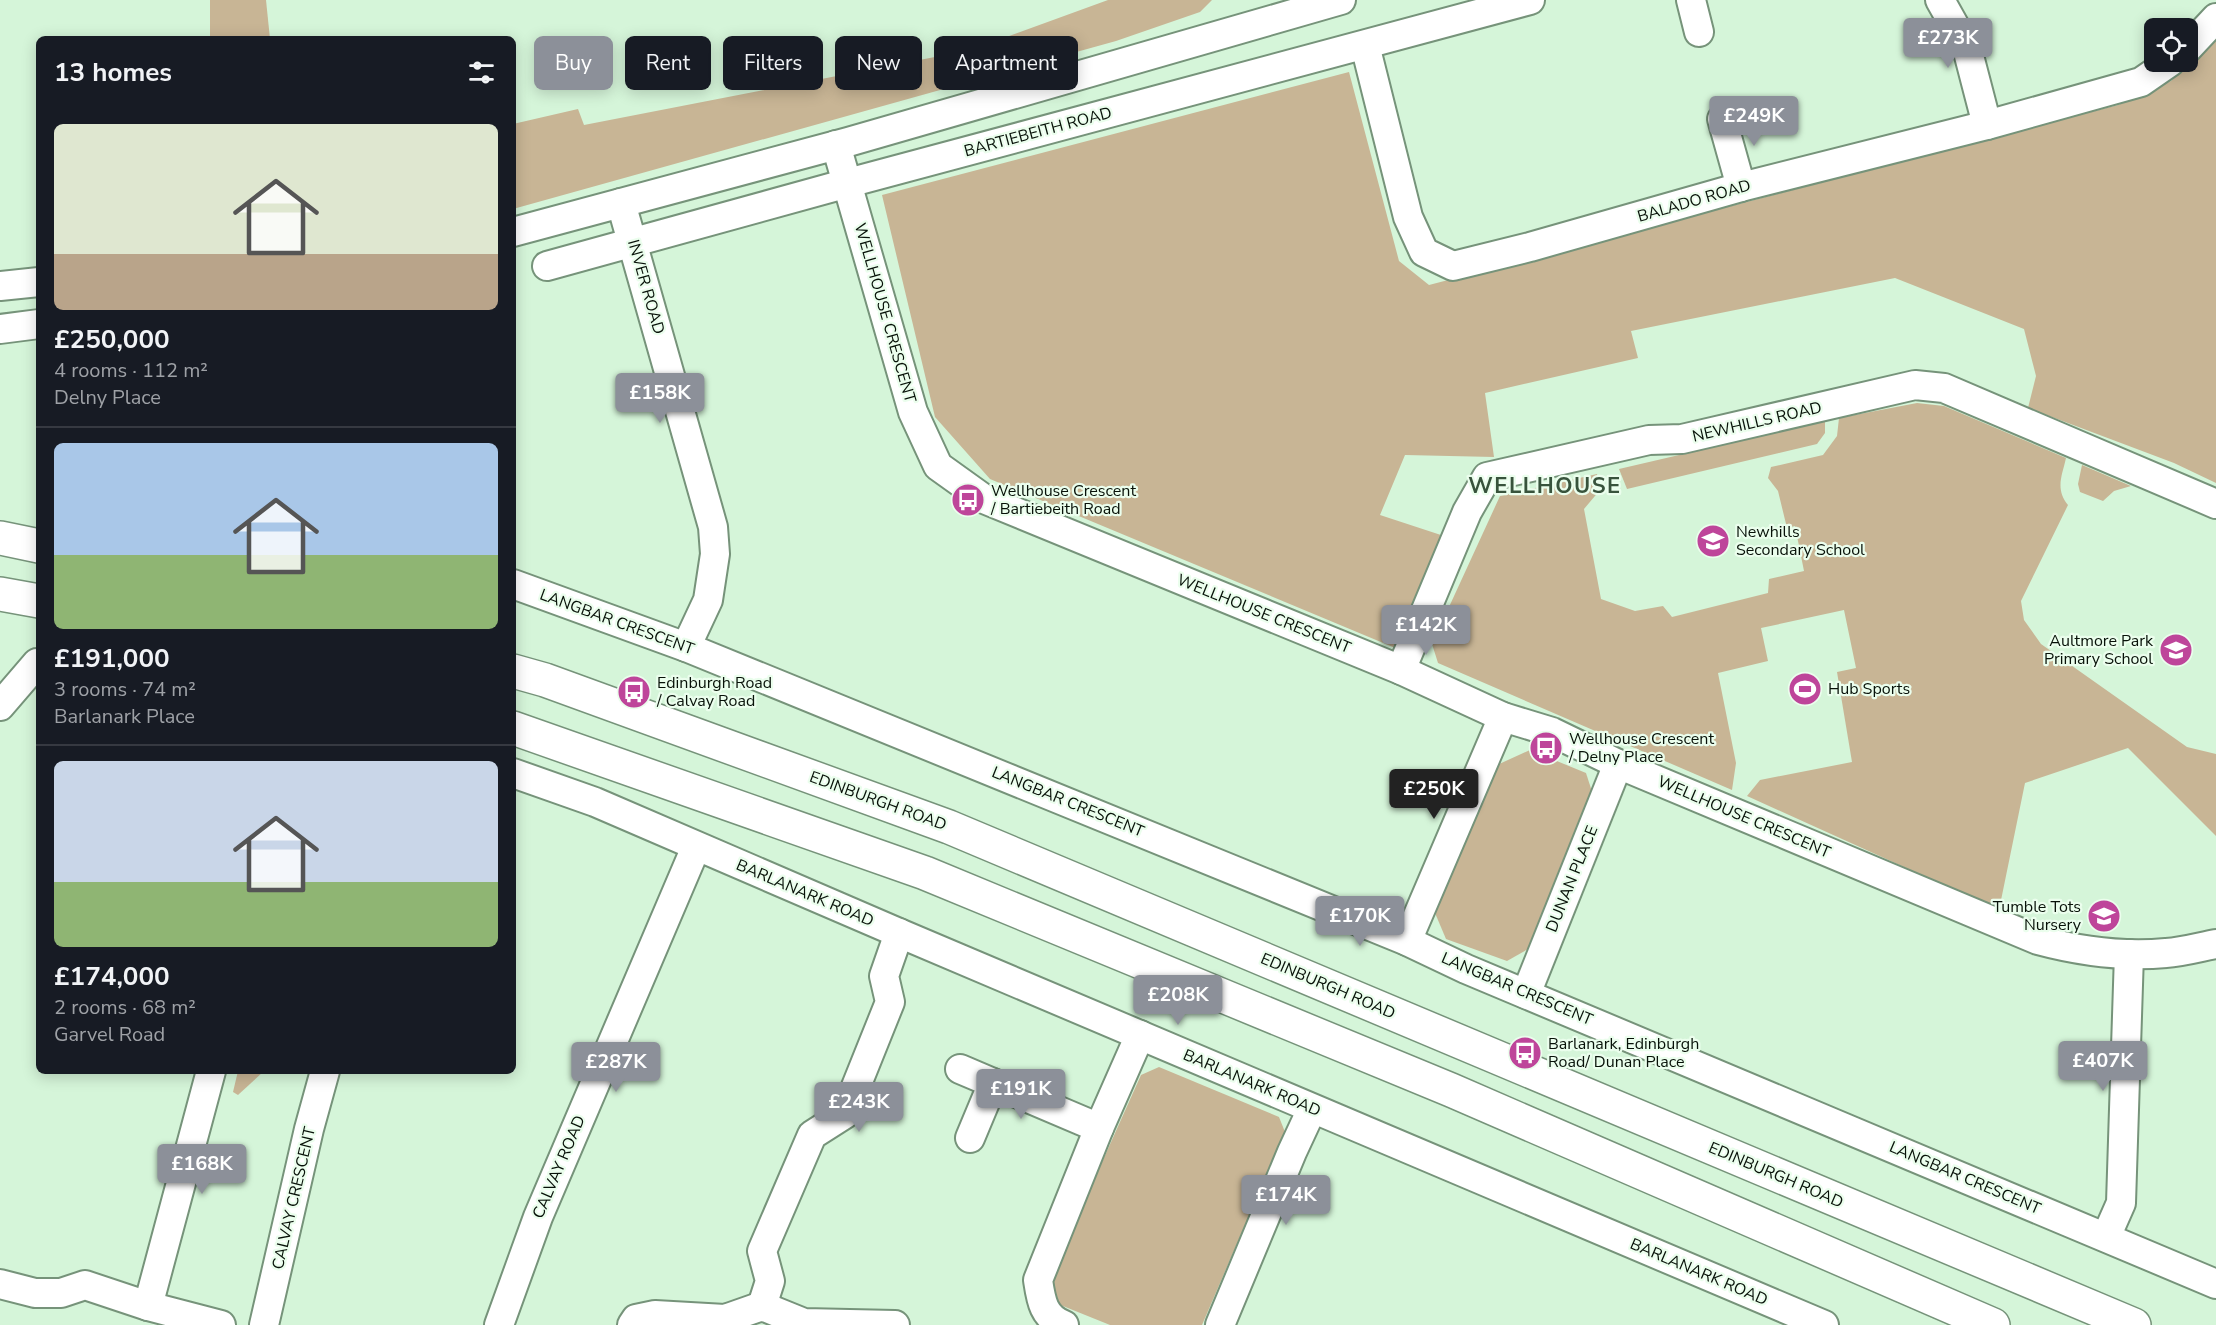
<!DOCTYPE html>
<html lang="en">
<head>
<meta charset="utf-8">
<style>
	:root { --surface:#171b24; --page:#20242c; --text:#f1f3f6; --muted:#9ea1a6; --line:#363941; --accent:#8c9099 }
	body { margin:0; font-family:"Nunito Sans",sans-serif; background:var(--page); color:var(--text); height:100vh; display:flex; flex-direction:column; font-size:22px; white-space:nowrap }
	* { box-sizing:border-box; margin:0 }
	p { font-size:20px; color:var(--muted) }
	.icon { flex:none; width:33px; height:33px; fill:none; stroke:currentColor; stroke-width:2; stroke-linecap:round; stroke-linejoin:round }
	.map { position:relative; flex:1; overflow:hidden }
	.side { position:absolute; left:36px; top:36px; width:480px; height:1038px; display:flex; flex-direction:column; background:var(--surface); border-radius:9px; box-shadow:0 3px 15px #0003 }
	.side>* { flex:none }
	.banner { position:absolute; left:534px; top:36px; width:570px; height:54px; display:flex; gap:12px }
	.controls { position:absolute; left:2144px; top:18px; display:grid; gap:12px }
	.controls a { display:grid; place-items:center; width:54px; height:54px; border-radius:9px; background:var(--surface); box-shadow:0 3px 15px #0003; font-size:30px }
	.price { position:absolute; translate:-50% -51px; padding:0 14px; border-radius:6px; background:var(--accent); color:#fff; font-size:20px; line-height:39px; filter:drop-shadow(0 2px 3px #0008) }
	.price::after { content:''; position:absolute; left:50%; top:36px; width:18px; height:14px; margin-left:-9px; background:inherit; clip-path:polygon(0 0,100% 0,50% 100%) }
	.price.on { background:#222; color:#fff }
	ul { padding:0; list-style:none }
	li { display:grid; align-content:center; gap:12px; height:318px; padding:0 18px }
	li+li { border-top:2px solid var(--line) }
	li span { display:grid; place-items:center; height:186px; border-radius:9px; color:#555 }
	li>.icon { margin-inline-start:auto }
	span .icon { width:108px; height:108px; fill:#fffc; stroke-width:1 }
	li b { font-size:26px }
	h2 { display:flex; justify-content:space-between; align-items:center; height:72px; padding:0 18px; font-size:26px }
	.tag { padding:0 21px; border-radius:9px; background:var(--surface); box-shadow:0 3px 15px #0003; font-size:21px; line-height:54px }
	.tag.on { background:var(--accent); color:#fff }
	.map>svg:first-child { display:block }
	.green { fill:#c8b595 }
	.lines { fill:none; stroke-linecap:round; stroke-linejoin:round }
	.minor-casing { stroke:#76937a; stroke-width:32 }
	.major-casing { stroke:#76937a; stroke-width:36 }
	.minor { stroke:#fff; stroke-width:28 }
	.major { stroke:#fff; stroke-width:33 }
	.labels { text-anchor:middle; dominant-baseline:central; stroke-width:4.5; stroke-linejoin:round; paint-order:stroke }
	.street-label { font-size:16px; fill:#071108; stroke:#ebfeed }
	.poi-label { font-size:16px; fill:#071108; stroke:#ebfeed; text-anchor:start }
	.district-label { font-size:22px; font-weight:bold; letter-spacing:1.5px; fill:#38533c; stroke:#ebfeed }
</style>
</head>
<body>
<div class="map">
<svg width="2216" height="1325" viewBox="0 0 2216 1325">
	<rect width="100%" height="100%" fill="#d5f5d9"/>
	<g class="green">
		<path d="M210 0H266L270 39H210Z"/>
		<path d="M1108 0H1212L1200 12 1116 41 513 209V124L578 109 584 125 971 50Z"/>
		<path d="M2216 39V483L2174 463 2028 408 2036 376 2024 329 1895 278 1631 331 1638 358 1485 393 1494 457 1405 455 1380 515 1447 537 1400 650 990 479 935 417 882 195 1349 72 1399 261 1429 285 2118 105 2171 81Z"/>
		<path d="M1917 403 1944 406 2066 458C2062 476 2055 489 2068 505L2021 601 2024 620 2041 644 2187 747 2216 754V836L2128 748 2025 783 1999 910 1747 796 1760 780 1852 762 1837 672 1856 668 1844 610 1761 628 1768 661 1718 673 1736 763 1732 790 1438 663 1432 644 1500 496 1597 474 1600 490 1584 509 1601 599 1635 611 1663 606 1672 617 1768 593 1769 579 1804 571 1795 526 1787 528 1778 491 1768 478 1771 467 1823 455 1837 436 1839 418Z"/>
		<path d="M1825 421V433L1817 444 1627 489 1619 469Z"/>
		<path d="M2082 465 2131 486 2114 491 2103 501 2080 492 2078 484Z"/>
		<path d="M1530 750 1586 773 1595 801 1537 944 1507 961 1446 939 1435 913 1497 765Z"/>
		<path d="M1159 1067 1279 1117 1285 1132 1202 1325H1110L1053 1302 1048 1283 1141 1075Z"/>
		<path d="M238 1071H264L238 1095 233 1092Z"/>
	</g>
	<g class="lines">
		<g class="minor-casing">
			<g id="minor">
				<path d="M1691 0 1699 32"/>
				<path d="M1940 0 1967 48 1987 125"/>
				<path d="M1365 45 1408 217 1424 252 1453 266 1530 247 1741 187 1987 125 2141 82 2170 62"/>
				<path d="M2187 49 2216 18"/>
				<path d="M1722 119 1741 187"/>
				<path d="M836 145 913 412 938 466 984 499 1401 670 1503 717 1552 732 1618 764 2038 940C2079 951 2123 957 2166 953 2183 952 2200 947 2216 944"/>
				<path d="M621 203 713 527 715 554 708 600 686 647"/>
				<path d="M513 232 848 142 1341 0"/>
				<path d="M547 266 848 183 1530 0"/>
				<path d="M0 286 39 282"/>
				<path d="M0 329 39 324"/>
				<path d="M513 584 686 647 1407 941 1466 969 2216 1284"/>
				<path d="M1401 670 1467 512 1487 477 1649 440 1682 439 1915 385 1944 388 2216 504"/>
				<path d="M0 706 37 663H39"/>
				<path d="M513 773 595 802 899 933 1824 1325"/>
				<path d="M1407 941 1503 717"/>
				<path d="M1526 994 1618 764"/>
				<path d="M960 1069 1099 1128"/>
				<path d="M970 1138 993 1083"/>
				<path d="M2106 1237 2121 1203 2129 954"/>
				<path d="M0 1284 35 1293H61L85 1285 148 1306 221 1325"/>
				<path d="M148 1306 211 1071"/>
				<path d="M762 1306 770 1281 762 1251 812 1135 845 1114 890 1002 884 976 899 933"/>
				<path d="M264 1325 309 1129 325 1071"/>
				<path d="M499 1325 538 1217 696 847"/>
				<path d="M632 1325 636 1319 655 1315 725 1319 762 1306 804 1323 895 1325"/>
				<path d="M1064 1325C1043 1317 1041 1300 1038 1280L1099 1128 1140 1035"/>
				<path d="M1220 1325 1292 1152 1312 1109"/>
			</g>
		</g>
		<g class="major-casing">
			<g id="major">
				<path d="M0 538 39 546"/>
				<path d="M0 594 39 601"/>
				<path d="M513 671 545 680 949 827 2134 1325"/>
				<path d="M513 728 925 873 1451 1090 1993 1325"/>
			</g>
		</g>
		<use href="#minor" class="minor"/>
		<use href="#major" class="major"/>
	</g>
	<defs>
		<g id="bus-disc" transform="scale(1.725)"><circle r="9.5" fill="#be459a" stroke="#ebfeed"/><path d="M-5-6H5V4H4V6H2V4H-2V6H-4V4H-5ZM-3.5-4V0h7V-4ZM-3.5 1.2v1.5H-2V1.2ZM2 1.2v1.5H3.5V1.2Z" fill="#fff"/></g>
		<g id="school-disc" transform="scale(1.725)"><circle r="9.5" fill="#be459a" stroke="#ebfeed"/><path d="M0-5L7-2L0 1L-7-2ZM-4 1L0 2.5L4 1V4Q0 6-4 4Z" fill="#fff"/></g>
		<g id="stadium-disc" transform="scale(1.725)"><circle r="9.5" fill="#be459a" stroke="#ebfeed"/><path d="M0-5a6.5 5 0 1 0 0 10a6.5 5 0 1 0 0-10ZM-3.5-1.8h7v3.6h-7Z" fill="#fff"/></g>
	</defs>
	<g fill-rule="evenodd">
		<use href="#bus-disc" x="968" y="500"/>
		<use href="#school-disc" x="1713" y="541"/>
		<use href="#school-disc" x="2176" y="650"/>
		<use href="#stadium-disc" x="1805" y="689"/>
		<use href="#bus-disc" x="634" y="692"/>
		<use href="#bus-disc" x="1546" y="748"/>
		<use href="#school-disc" x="2104" y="916"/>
		<use href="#bus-disc" x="1525" y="1053"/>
	</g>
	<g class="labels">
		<g class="street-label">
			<text transform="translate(1038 132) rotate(-15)">BARTIEBEITH ROAD</text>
			<text transform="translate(1694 201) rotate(-16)">BALADO ROAD</text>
			<text transform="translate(646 287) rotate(74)">INVER ROAD</text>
			<text transform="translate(885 313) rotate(74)">WELLHOUSE CRESCENT</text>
			<text transform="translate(1757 422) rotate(-13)">NEWHILLS ROAD</text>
			<text transform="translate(1264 614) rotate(22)">WELLHOUSE CRESCENT</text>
			<text transform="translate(617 622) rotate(20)">LANGBAR CRESCENT</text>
			<text transform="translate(878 801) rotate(20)">EDINBURGH ROAD</text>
			<text transform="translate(1068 802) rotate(22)">LANGBAR CRESCENT</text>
			<text transform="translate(1744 817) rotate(23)">WELLHOUSE CRESCENT</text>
			<text transform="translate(1572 879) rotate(-68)">DUNAN PLACE</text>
			<text transform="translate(805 893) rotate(23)">BARLANARK ROAD</text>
			<text transform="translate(1328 986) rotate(23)">EDINBURGH ROAD</text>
			<text transform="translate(1517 989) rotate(23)">LANGBAR CRESCENT</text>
			<text transform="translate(1252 1083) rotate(23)">BARLANARK ROAD</text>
			<text transform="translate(559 1167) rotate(-67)">CALVAY ROAD</text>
			<text transform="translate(1776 1175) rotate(23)">EDINBURGH ROAD</text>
			<text transform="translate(1965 1178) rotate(23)">LANGBAR CRESCENT</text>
			<text transform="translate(294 1198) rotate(-77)">CALVAY CRESCENT</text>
			<text transform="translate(1699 1272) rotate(23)">BARLANARK ROAD</text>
		</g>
		<g class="poi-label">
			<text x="991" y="491">Wellhouse Crescent<tspan x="991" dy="18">/ Bartiebeith Road</tspan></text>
			<text x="1736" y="532">Newhills<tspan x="1736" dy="18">Secondary School</tspan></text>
			<text x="2153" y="641" text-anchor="end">Aultmore Park<tspan x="2153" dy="18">Primary School</tspan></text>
			<text x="657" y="683">Edinburgh Road<tspan x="657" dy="18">/ Calvay Road</tspan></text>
			<text x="1828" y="689">Hub Sports</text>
			<text x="1569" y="739">Wellhouse Crescent<tspan x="1569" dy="18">/ Delny Place</tspan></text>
			<text x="2081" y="907" text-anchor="end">Tumble Tots<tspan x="2081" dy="18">Nursery</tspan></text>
			<text x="1548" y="1044">Barlanark, Edinburgh<tspan x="1548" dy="18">Road/ Dunan Place</tspan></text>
		</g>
		<g class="district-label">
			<text x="1545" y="486">WELLHOUSE</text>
		</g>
	</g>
</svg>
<div class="controls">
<a><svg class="icon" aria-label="locate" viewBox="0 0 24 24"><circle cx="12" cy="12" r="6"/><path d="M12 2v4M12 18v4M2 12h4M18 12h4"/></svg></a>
</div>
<b class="price" style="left:1948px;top:69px">£273K</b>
<b class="price" style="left:1754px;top:147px">£249K</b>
<b class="price" style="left:660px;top:424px">£158K</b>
<b class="price" style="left:1426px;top:656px">£142K</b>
<b class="price on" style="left:1434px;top:820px">£250K</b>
<b class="price" style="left:1360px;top:947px">£170K</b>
<b class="price" style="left:1178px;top:1026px">£208K</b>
<b class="price" style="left:2103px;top:1092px">£407K</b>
<b class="price" style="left:616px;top:1093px">£287K</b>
<b class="price" style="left:1021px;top:1120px">£191K</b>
<b class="price" style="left:859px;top:1133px">£243K</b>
<b class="price" style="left:202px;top:1195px">£168K</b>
<b class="price" style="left:1286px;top:1226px">£174K</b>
<div class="banner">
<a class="tag on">Buy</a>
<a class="tag">Rent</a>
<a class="tag">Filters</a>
<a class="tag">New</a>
<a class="tag">Apartment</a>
</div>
<section class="side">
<h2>13 homes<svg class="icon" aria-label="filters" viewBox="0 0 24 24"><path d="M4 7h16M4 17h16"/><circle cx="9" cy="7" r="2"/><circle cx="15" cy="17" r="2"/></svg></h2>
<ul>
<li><span style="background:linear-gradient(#dfe7d0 70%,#b9a48a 0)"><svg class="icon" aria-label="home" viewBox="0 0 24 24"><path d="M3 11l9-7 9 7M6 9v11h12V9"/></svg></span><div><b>£250,000</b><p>4 rooms · 112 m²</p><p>Delny Place</p></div></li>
<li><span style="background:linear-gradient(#a9c7e8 60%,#8fb573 0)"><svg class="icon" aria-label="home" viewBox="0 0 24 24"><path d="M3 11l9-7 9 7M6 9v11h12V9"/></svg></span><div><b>£191,000</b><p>3 rooms · 74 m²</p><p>Barlanark Place</p></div></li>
<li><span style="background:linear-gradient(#c9d6e8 65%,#8fb573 0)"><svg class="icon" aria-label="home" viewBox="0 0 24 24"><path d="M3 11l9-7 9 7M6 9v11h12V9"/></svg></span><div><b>£174,000</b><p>2 rooms · 68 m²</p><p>Garvel Road</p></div></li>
</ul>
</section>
</div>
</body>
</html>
